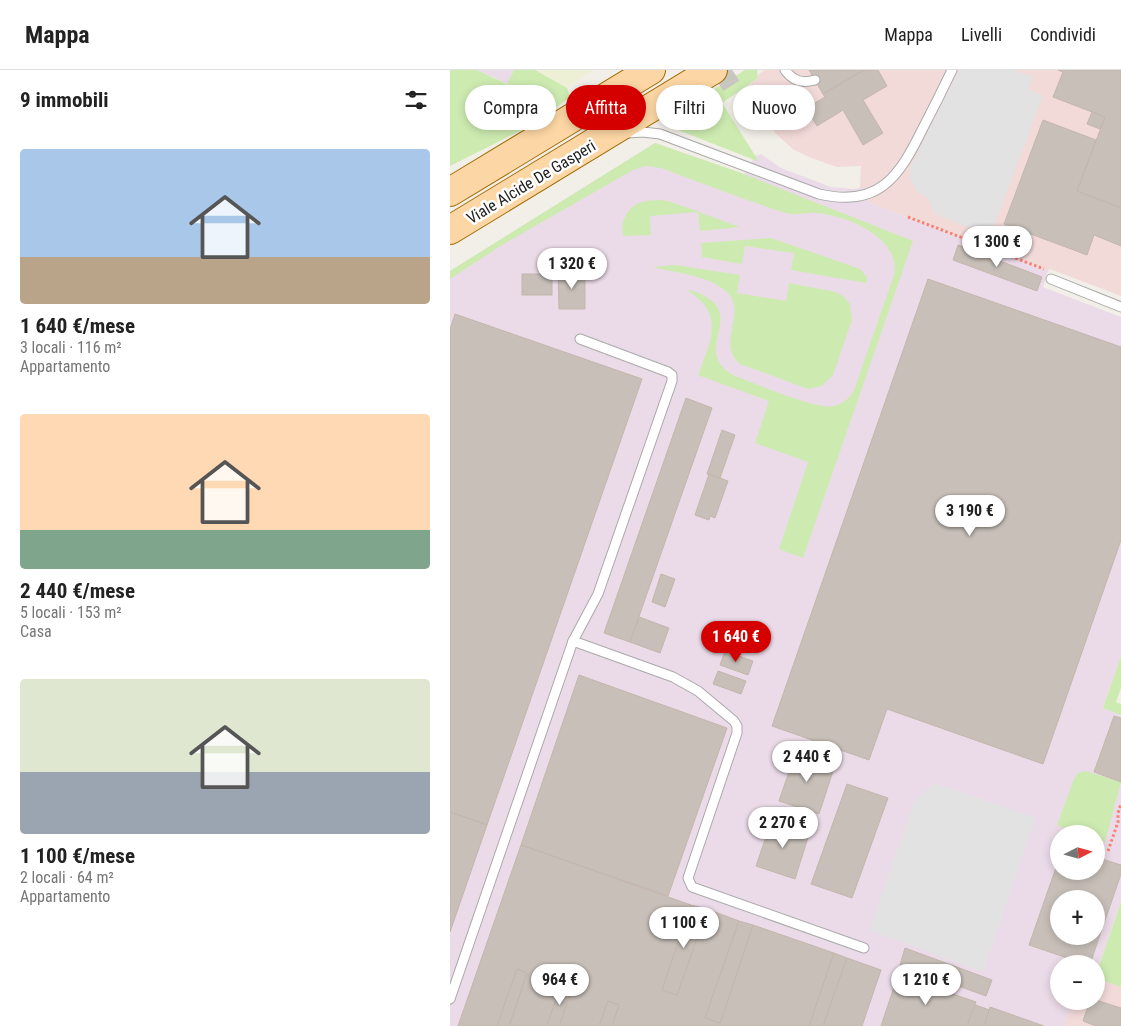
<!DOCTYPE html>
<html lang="it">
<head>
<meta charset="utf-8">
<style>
	:root { --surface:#fff; --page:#f2f2f2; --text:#222; --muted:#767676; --line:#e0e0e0; --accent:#d40000 }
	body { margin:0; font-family:"Roboto Condensed",sans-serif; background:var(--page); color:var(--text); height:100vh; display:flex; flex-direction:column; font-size:19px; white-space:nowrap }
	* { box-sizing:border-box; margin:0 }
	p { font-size:16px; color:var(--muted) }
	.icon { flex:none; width:28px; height:28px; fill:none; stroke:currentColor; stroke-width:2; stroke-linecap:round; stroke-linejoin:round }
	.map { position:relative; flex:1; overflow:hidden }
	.details { display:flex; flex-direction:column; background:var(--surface); width:450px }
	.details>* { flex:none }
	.top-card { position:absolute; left:15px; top:15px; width:475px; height:45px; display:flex; gap:10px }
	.needle { width:32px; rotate:84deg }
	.tools { position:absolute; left:600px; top:755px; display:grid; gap:10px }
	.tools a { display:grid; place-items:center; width:55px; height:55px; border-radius:50%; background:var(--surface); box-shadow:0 2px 8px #0003; font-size:25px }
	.price { position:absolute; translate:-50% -42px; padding:0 11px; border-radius:18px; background:#fff; color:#222; font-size:16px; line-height:32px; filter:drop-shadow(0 1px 2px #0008) }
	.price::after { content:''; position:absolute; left:50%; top:30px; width:15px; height:11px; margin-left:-8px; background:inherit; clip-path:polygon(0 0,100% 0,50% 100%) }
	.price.active { background:var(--accent); color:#fff }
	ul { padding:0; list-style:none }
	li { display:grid; align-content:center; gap:10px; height:265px; padding:0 20px }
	li span { display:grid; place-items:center; height:155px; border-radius:5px; color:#555 }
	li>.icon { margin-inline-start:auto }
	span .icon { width:90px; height:90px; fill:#fffc; stroke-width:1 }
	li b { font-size:21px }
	h2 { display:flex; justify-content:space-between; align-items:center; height:60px; padding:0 20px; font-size:21px }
	.pill { padding:0 18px; border-radius:22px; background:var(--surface); box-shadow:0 2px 8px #0003; font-size:18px; line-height:45px }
	.pill.active { background:var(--accent); color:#fff }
	header { display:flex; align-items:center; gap:30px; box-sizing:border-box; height:70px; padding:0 25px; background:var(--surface); border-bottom:1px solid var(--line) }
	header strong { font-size:24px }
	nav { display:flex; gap:28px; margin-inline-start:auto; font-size:18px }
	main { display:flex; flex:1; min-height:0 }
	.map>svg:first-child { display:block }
	.commercial { fill:#f2dad9 }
	.industrial { fill:#ebdbe8; fill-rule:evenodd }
	.farmland { fill:#eef0d5 }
	.grass { fill:#cdebb0 }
	.parking { fill:#e2e2e2 }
	.building { fill:#c7bfb8; stroke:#c4b6ab; fill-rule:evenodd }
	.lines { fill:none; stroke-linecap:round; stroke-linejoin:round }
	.street-tunnel { stroke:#c8c6c1; stroke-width:19; stroke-dasharray:19 9; stroke-linecap:butt }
	.lane-casing { stroke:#a9a9a9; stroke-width:11 }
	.primary-casing { stroke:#a06b00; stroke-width:30 }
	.path { stroke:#fa8072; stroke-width:3; stroke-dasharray:2.5 2.5; stroke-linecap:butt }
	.lane { stroke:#fff; stroke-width:9 }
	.primary { stroke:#fcd6a4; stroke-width:28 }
	.labels { text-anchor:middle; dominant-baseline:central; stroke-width:5; stroke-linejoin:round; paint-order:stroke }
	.street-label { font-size:16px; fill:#222; stroke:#fff }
</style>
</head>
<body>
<header>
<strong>Mappa</strong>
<nav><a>Mappa</a><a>Livelli</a><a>Condividi</a></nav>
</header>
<main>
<section class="details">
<h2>9 immobili<svg class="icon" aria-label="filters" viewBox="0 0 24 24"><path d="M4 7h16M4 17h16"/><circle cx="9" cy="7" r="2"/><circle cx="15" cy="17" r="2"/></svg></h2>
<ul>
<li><span style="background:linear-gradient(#a9c7e8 70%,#b9a48a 0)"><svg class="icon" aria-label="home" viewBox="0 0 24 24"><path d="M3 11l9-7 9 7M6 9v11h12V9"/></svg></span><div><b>1 640 €/mese</b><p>3 locali · 116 m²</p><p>Appartamento</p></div></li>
<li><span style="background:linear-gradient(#ffd9b3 75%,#7fa58c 0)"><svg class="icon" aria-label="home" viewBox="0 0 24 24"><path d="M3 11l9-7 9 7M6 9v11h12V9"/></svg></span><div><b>2 440 €/mese</b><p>5 locali · 153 m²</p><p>Casa</p></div></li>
<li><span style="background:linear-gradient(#dfe7d0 60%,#9aa5b1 0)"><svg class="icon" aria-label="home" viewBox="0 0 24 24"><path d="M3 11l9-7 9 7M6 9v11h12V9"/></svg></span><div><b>1 100 €/mese</b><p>2 locali · 64 m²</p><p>Appartamento</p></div></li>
</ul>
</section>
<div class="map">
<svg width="671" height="956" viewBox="0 0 671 956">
	<rect width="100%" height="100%" fill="#f2efe9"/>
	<g class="commercial">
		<path d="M315 0H671V226L600 199 598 201 420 133 415 118H410L411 96 387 97 364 89 344 80 325 63 296 17 307 9 309 4Z"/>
		<path d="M646 908 671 917V956H614L622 931H646Z"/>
	</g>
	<g class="industrial">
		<path d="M27 0H64L58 14Z"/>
		<path d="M205 73 294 104 305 86 311 84 331 98 381 117 404 119 415 117 420 133 598 201 593 217 671 247V586L653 638 671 645V832L646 905V894H609V931H622L614 956H0V201ZM609 764H646V801H609ZM609 829H646V866H609Z"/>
	</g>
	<path class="farmland" d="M85 0H143L117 18Z"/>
	<g class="grass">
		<path d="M0 0H27L57 14 64 0H85L117 18 120 27 86 53 0 96Z"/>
		<path d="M295 0H307L308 8 272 33 308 90 307 91 223 58 220 50 223 45Z"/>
		<path d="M205 73 294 104 463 171 353 488 329 479 358 392 305 373 319 331 248 305C260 272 276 244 238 221L240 220C307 241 235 280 285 306 305 313 365 340 384 336 393 334 400 328 404 320L444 205C451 167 397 146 367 143 357 142 346 146 336 143 294 130 252 113 211 98L195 96 183 100 52 175 0 209V201Z"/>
		<path d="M209 130 218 131 250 142 251 143 290 157 250 161 248 142 200 146 201 165 174 166C169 154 177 138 189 133 195 130 202 131 209 130Z"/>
		<path d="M321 168 410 199 417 207 416 213 341 200 344 183 295 176 292 194 252 187 251 173Z"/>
		<path d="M225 195 290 205 287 223 336 231 339 213 386 222 393 226 400 234 402 250 383 305 372 316 358 319 290 294C262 270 307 237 267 215 251 205 222 202 203 197Z"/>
		<path d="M671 586V618L666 632 671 634V645L653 638Z"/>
		<path d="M635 701 671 712 655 772 646 769V764H632L607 755 624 709 628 703Z"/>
		<path d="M671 832V917L646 908V905Z"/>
	</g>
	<g class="parking">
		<path d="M509 0H564L583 7 578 19 593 26 540 166 485 144 478 128 467 122 460 109V98Z"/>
		<path d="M485 713 586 748 533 902 419 860 465 730Z"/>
	</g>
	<g class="building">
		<path d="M359 0H414L373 24Z"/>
		<path d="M414 0H428L437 16 413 30 433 63 413 75 393 40 367 56 356 38 375 27 373 24Z"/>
		<path d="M608 0H671V138L627 121 655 47 603 27 613 2Z"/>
		<path d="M642 42 655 47 650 59 637 54Z"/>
		<path d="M593 50 646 70 627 121 671 138V176L644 165 637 185 554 154Z"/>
		<path d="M508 175 592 207 587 221 503 190Z"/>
		<path d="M108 201H135V239H109Z"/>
		<rect x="72" y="204" width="30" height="21"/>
		<path d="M478 209 671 277V470L593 694 437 639 419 690 322 656Z"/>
		<path d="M5 244 192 309 37 755 0 742V259Z"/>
		<path d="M236 328 262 338 180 572 154 563Z"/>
		<path d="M272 360 285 365 270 408 257 404Z"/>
		<path d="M259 404 278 411 265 448 260 446 259 450 245 445Z"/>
		<path d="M211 504 225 509 215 537 202 532Z"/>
		<path d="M189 547 219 558 210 583 180 572Z"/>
		<path d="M275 581 303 591 298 605 270 595Z"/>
		<path d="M268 601 296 611 291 624 263 614Z"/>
		<path d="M129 605 277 658 218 826 71 775Z"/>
		<path d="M664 646 671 648V712L644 702Z"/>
		<path d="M346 681 385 695 369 744 329 731Z"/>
		<path d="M397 714 438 728 402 828 361 814Z"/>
		<path d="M0 742 37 755 0 862Z"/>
		<path d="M322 749 360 761 345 809 306 796Z"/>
		<path d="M71 775 241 835 212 920 227 925 257 839 289 851 255 948 270 953 303 855 384 883 359 956H162L169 935 158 931 149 956H109L122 918 111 914 97 956H59L77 903 67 899 47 956H8Z"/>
		<path d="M646 787 671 795V804L640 894H635L579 875 609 789V801H646ZM609 829H646V866H609Z"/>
		<path d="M241 835 257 839 227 925 212 920Z"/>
		<path d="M289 851 303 855 270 953 255 948Z"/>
		<path d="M455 878 542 910 536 926 450 895Z"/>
		<path d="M384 883 397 888 373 956H359Z"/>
		<path d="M397 888 431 900 412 956H373Z"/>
		<path d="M67 899 77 903 59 956H47Z"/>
		<path d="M448 905 526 932 517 956H431Z"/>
		<path d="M111 914 122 918 109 956H97Z"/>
		<path d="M646 930 671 938V956H646L633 951 640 931H646Z"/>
		<path d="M158 931 169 935 162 956H149Z"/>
		<path d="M525 935 540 940 534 956H517Z"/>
		<path d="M540 937 594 956H534Z"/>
	</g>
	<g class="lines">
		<path class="street-tunnel" d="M271 0 286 23"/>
		<g class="lane-casing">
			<g id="lane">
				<path d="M335 0C343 11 352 14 365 10"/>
				<path d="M178 63 193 62 210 64 369 124C429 138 449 107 473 58 483 39 493 19 502 0"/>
				<path d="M601 209 671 237"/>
				<path d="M123 571 223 607 248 621 284 651 287 656V663L238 808 242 817 414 878"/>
				<path d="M0 929 123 571 148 524 222 311V305L218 302 130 269"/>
			</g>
		</g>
		<g class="primary-casing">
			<g id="primary">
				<path d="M0 122 201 0"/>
				<path d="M0 160 263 0"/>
			</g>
		</g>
		<g class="path">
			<path d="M458 147 594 199"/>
			<path d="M658 781 668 752V743L671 734"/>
		</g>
		<use href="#lane" class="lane"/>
		<use href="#primary" class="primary"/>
	</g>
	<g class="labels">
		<g class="street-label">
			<text transform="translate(81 112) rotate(-31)">Viale Alcide De Gasperi</text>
		</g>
	</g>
</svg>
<div class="tools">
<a><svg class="needle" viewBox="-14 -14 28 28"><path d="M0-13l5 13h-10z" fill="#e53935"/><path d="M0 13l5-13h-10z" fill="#767676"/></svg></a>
<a>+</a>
<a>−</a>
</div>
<b class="price" style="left:547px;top:198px">1 300 €</b>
<b class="price" style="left:122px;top:220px">1 320 €</b>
<b class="price" style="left:520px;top:467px">3 190 €</b>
<b class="price active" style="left:286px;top:593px">1 640 €</b>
<b class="price" style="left:357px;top:713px">2 440 €</b>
<b class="price" style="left:333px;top:779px">2 270 €</b>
<b class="price" style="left:234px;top:879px">1 100 €</b>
<b class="price" style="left:110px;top:936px">964 €</b>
<b class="price" style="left:476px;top:936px">1 210 €</b>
<div class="top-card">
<a class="pill">Compra</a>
<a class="pill active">Affitta</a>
<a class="pill">Filtri</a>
<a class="pill">Nuovo</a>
</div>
</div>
</main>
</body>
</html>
